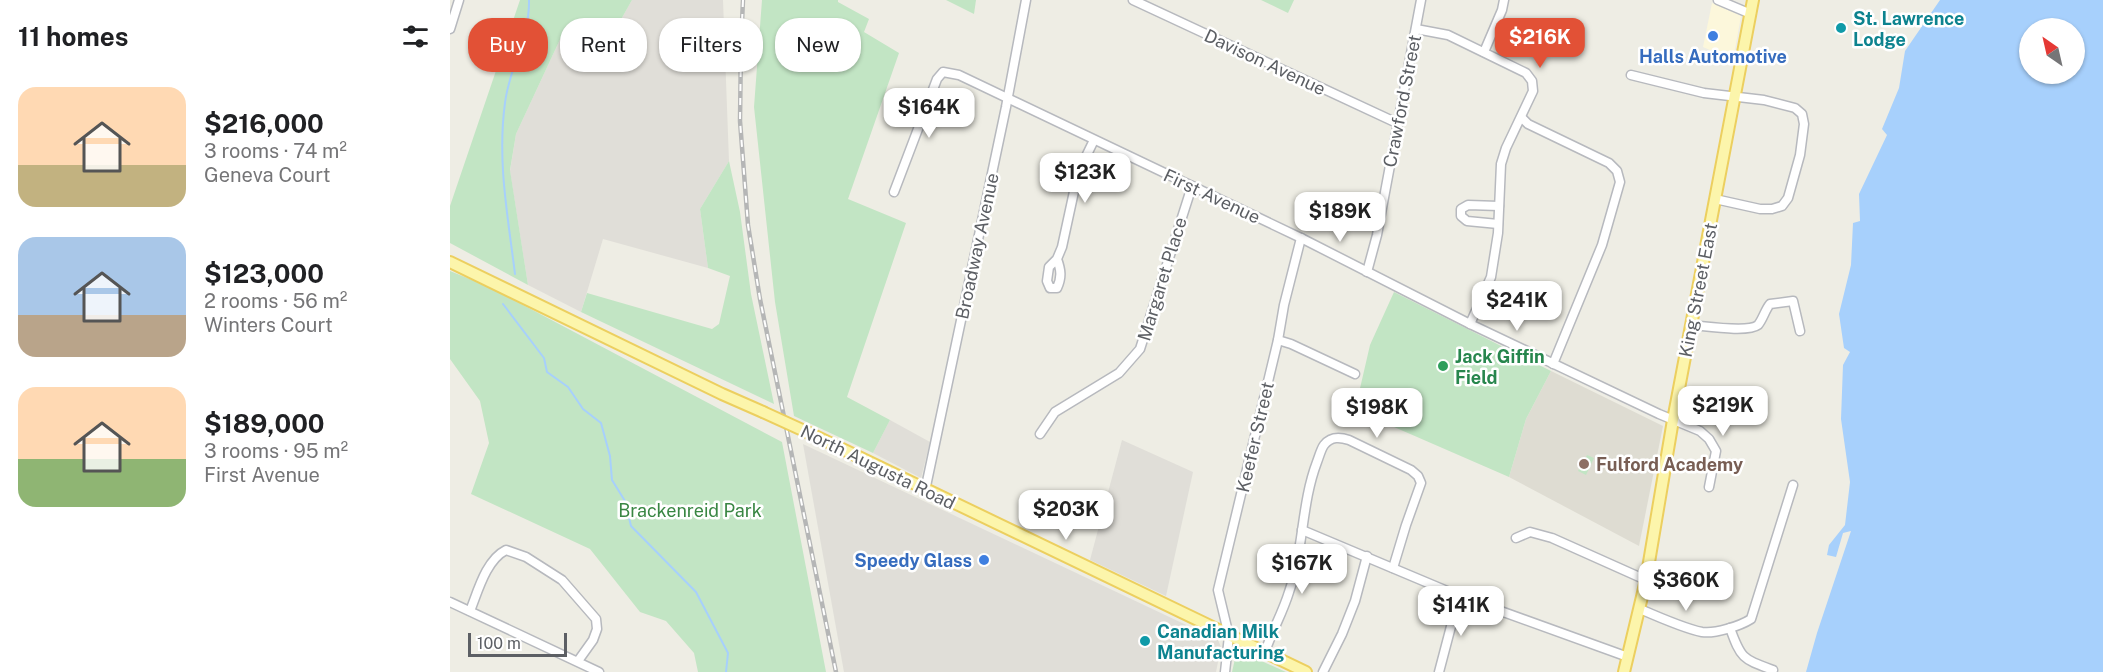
<!DOCTYPE html>
<html lang="en">
<head>
<meta charset="utf-8">
<style>
	:root { --surface:#fff; --page:#f6f6f6; --text:#202124; --muted:#757577; --accent:#e25136 }
	body { margin:0; font-family:"Public Sans",sans-serif; background:var(--page); color:var(--text); height:100vh; display:flex; flex-direction:column; font-size:22px; white-space:nowrap }
	* { box-sizing:border-box; margin:0 }
	p { font-size:20px; color:var(--muted) }
	.icon { flex:none; width:33px; height:33px; fill:none; stroke:currentColor; stroke-width:2; stroke-linecap:round; stroke-linejoin:round }
	.map { position:relative; flex:1; overflow:hidden }
	.side { display:flex; flex-direction:column; background:var(--surface); width:450px }
	.side>* { flex:none }
	.hud { position:absolute; left:18px; top:18px; width:570px; height:54px; display:flex; gap:12px }
	.needle { width:39px; rotate:326deg }
	.fabs { position:absolute; left:1569px; top:18px; display:grid; gap:12px }
	.fabs a { display:grid; place-items:center; width:66px; height:66px; border-radius:50%; background:var(--surface); box-shadow:0 2px 4px #0004; font-size:30px }
	.scale { position:absolute; left:18px; bottom:15px; width:99px; box-sizing:border-box; padding-left:6px; border:3px solid #5c5f64; border-top:0; font-size:16px; line-height:21px; white-space:nowrap; color:#5c5f64; -webkit-text-stroke:4px #fff; paint-order:stroke }
	.price { position:absolute; translate:-50% -51px; padding:0 14px; border-radius:12px; background:#fff; color:#222; font-size:20px; line-height:39px; filter:drop-shadow(0 2px 3px #0008) }
	.price::after { content:''; position:absolute; left:50%; top:36px; width:18px; height:14px; margin-left:-9px; background:inherit; clip-path:polygon(0 0,100% 0,50% 100%) }
	.price.active { background:var(--accent); color:#fff }
	ul { padding:0; list-style:none }
	li { display:flex; align-items:center; gap:18px; height:150px; padding:0 18px }
	li span { display:grid; place-items:center; flex:none; width:168px; height:120px; border-radius:18px; color:#555 }
	li>.icon { margin-inline-start:auto }
	span .icon { width:72px; height:72px; fill:#fffc; stroke-width:1 }
	li b { font-size:26px }
	h2 { display:flex; justify-content:space-between; align-items:center; height:72px; padding:0 18px; font-size:26px }
	.pill { padding:0 21px; border-radius:24px; background:var(--surface); box-shadow:0 2px 4px #0004; font-size:21px; line-height:54px }
	.pill.active { background:var(--accent); color:#fff }
	main { display:flex; flex:1; min-height:0 }
	.map>svg:first-child { display:block }
	.commercial { fill:#fcf7db }
	.industrial { fill:#e0ded8 }
	.education { fill:#dedcd2 }
	.green { fill:#c2e5c4 }
	.water { fill:#a7d0fc; fill-rule:evenodd }
	.lines { fill:none; stroke-linecap:round; stroke-linejoin:round }
	.stream { stroke:#a7d0fc; stroke-width:2 }
	.minor-casing { stroke:#b7b9be; stroke-width:11 }
	.major-casing { stroke:#eccf5f; stroke-width:14 }
	.minor { stroke:#fff; stroke-width:8 }
	.major { stroke:#fcf5ab; stroke-width:10 }
	.rail-casing { stroke:#b5b6b6; stroke-width:4.5 }
	.rail { stroke:#fff; stroke-width:2; stroke-dasharray:7; stroke-linecap:butt }
	.major-bridge-casing { stroke:#eccf5f; stroke-width:14; stroke-linecap:butt }
	.major-bridge { stroke:#fcf5ab; stroke-width:10 }
	.culture-dot { fill:#0f9aa8; stroke:#fff; stroke-width:2 }
	.shop-dot { fill:#3f7fe0; stroke:#fff; stroke-width:2 }
	.leisure-dot { fill:#2e9e5b; stroke:#fff; stroke-width:2 }
	.education-dot { fill:#8d6e63; stroke:#fff; stroke-width:2 }
	.labels { text-anchor:middle; dominant-baseline:central; stroke-width:5; stroke-linejoin:round; paint-order:stroke }
	.culture-label { font-size:18px; font-weight:bold; fill:#0d838f; stroke:#fff; text-anchor:start }
	.shop-label { font-size:18px; font-weight:bold; fill:#366cbe; stroke:#fff }
	.street-label { font-size:18px; fill:#5c5f64; stroke:#fff }
	.leisure-label { font-size:18px; font-weight:bold; fill:#27864d; stroke:#fff; text-anchor:start }
	.education-label { font-size:18px; font-weight:bold; fill:#785e54; stroke:#fff; text-anchor:start }
	.park-label { font-size:18px; fill:#398643; stroke:#fff }
</style>
</head>
<body>
<main>
<section class="side">
<h2>11 homes<svg class="icon" aria-label="filters" viewBox="0 0 24 24"><path d="M4 7h16M4 17h16"/><circle cx="9" cy="7" r="2"/><circle cx="15" cy="17" r="2"/></svg></h2>
<ul>
<li><span style="background:linear-gradient(#ffd9b3 65%,#c2b280 0)"><svg class="icon" aria-label="home" viewBox="0 0 24 24"><path d="M3 11l9-7 9 7M6 9v11h12V9"/></svg></span><div><b>$216,000</b><p>3 rooms · 74 m²</p><p>Geneva Court</p></div></li>
<li><span style="background:linear-gradient(#a9c7e8 65%,#b9a48a 0)"><svg class="icon" aria-label="home" viewBox="0 0 24 24"><path d="M3 11l9-7 9 7M6 9v11h12V9"/></svg></span><div><b>$123,000</b><p>2 rooms · 56 m²</p><p>Winters Court</p></div></li>
<li><span style="background:linear-gradient(#ffd9b3 60%,#8fb573 0)"><svg class="icon" aria-label="home" viewBox="0 0 24 24"><path d="M3 11l9-7 9 7M6 9v11h12V9"/></svg></span><div><b>$189,000</b><p>3 rooms · 95 m²</p><p>First Avenue</p></div></li>
</ul>
</section>
<div class="map">
<svg width="1653" height="672" viewBox="0 0 1653 672">
	<rect width="100%" height="100%" fill="#eeede4"/>
	<path class="commercial" d="M1262 3 1291 16 1283 60 1253 47Z"/>
	<g class="industrial">
		<path d="M182 0H273L279 161 250 209 258 268 153 239 131 312 78 285 60 171 66 134 113 33 160 39Z"/>
		<path d="M440 420 480 442 471 478 423 453Z"/>
		<path d="M672 440 743 472 716 596 640 560Z"/>
		<path d="M353 444 768 640 771 647 766 672H394Z"/>
	</g>
	<path class="education" d="M1101 371 1213 426 1189 546 1059 477 1076 419Z"/>
	<g class="green">
		<path d="M70 0H182L160 39 113 33 66 134 60 170 78 285 0 243V206Z"/>
		<path d="M312 0H388V2L419 19 414 32 449 53 398 199 456 223 397 397 440 420 423 453 344 416 325 302 304 107Z"/>
		<path d="M496 0H526L524 14Z"/>
		<path d="M811 0H844L838 13Z"/>
		<path d="M279 161 290 212 301 294 324 404 131 312 137 293 262 329 269 324 280 276 258 268 250 209Z"/>
		<path d="M0 271 37 286 332 442 376 672H248L244 653 216 621 190 612 140 549 21 494 39 443 30 401 0 359Z"/>
		<path d="M944 292 1101 371 1076 419 1059 477 905 410 920 345Z"/>
		<path d="M1137 455 1144 458 1136 475 1128 471Z"/>
		<path d="M787 650 836 672H782Z"/>
	</g>
	<path class="water" d="M1490 0H1653V672H1356L1367 633 1401 531 1393 533 1386 557 1377 555 1379 545 1395 525 1400 482 1391 419 1393 365 1400 352 1394 348 1389 314 1401 265 1403 223 1410 221 1409 194 1437 135 1432 129 1449 88 1455 51ZM1580 28H1624V74H1580Z"/>
	<g class="lines">
		<g class="stream">
			<path d="M65 274C58 217 47 161 55 103 59 68 80 36 79 0"/>
			<path d="M53 304 94 358 97 372 118 387 133 409 151 423 160 456 162 480 175 501 181 526 246 592 278 653 276 672"/>
		</g>
		<g class="minor-casing">
			<g id="minor">
				<path d="M683 0 947 123"/>
				<path d="M1268 0 1301 14"/>
				<path d="M0 29 9 0"/>
				<path d="M966 29 998 35 1076 73 1082 81 1083 91 1056 148 1051 164 1048 233 1041 277 1020 324"/>
				<path d="M1034 52 1052 10 1054 0"/>
				<path d="M1181 75 1254 93 1314 100 1345 108 1352 114 1354 124 1350 155 1338 198 1332 206 1322 209H1310L1265 199"/>
				<path d="M1072 118 1078 124 1159 163 1167 171 1170 182 1152 245 1103 364"/>
				<path d="M444 192 487 79 493 72 509 75 851 238 1020 324 1209 414 1250 431 1259 439 1266 451 1259 487"/>
				<path d="M1048 224 1017 221 1011 216V209L1018 205 1049 206"/>
				<path d="M607 259C611 270 612 277 607 288H600L597 281 599 267 607 259 612 247 628 173 644 140"/>
				<path d="M917 272 927 235 971 0"/>
				<path d="M1241 325C1255 326 1298 333 1308 325 1313 319 1315 310 1320 304L1343 301 1350 331"/>
				<path d="M828 340 841 344 905 374"/>
				<path d="M590 434 605 412 669 373 690 349 742 186"/>
				<path d="M475 491 556 107 576 0"/>
				<path d="M852 530 1009 596 1178 657"/>
				<path d="M1066 538 1080 532 1102 538 1196 580"/>
				<path d="M0 602 149 672"/>
				<path d="M1190 609C1206 616 1236 629 1252 632 1265 634 1290 626 1301 619L1343 485"/>
				<path d="M20 611C28 591 36 560 56 550L76 557 112 580 146 619 147 629 143 640 128 661"/>
				<path d="M1280 628C1291 659 1293 659 1323 670"/>
				<path d="M815 652C822 631 833 612 839 592 854 549 851 504 867 462 869 457 871 449 874 445 881 436 890 437 899 440L961 470 968 476 971 483 956 525 943 568"/>
				<path d="M775 672 779 636 768 590 828 340 834 305 851 238"/>
				<path d="M873 672 892 634 905 601 917 556"/>
				<path d="M989 672 1009 596"/>
			</g>
		</g>
		<g class="major-casing">
			<g id="major">
				<path d="M0 262 272 394 313 412"/>
				<path d="M359 433 856 672"/>
				<path d="M1174 672 1196 580 1223 420 1303 0"/>
			</g>
		</g>
		<use href="#minor" class="minor"/>
		<use href="#major" class="major"/>
		<g class="rail-casing">
			<path id="rail" d="M293 0 291 44 290 121 298 225 310 299 386 672"/>
		</g>
		<use href="#rail" class="rail"/>
		<g class="major-bridge-casing">
			<path id="major-bridge" d="M313 412 359 433"/>
		</g>
		<use href="#major-bridge" class="major-bridge"/>
	</g>
	<g class="culture-dot">
		<circle cx="1391" cy="28" r="6"/>
		<circle cx="695" cy="641" r="6"/>
	</g>
	<g class="shop-dot">
		<circle cx="1263" cy="36" r="6"/>
		<circle cx="534" cy="560" r="6"/>
	</g>
	<circle class="leisure-dot" cx="993" cy="366" r="6"/>
	<circle class="education-dot" cx="1134" cy="464" r="6"/>
	<g class="labels">
		<g class="culture-label">
			<text x="1403" y="18">St. Lawrence<tspan x="1403" dy="21">Lodge</tspan></text>
			<text x="707" y="631">Canadian Milk<tspan x="707" dy="21">Manufacturing</tspan></text>
		</g>
		<g class="shop-label">
			<text x="1263" y="56">Halls Automotive</text>
			<text x="522" y="560" text-anchor="end">Speedy Glass</text>
		</g>
		<g class="street-label">
			<text transform="translate(815 62) rotate(25)">Davison Avenue</text>
			<text transform="translate(952 101) rotate(-79)">Crawford Street</text>
			<text transform="translate(762 196) rotate(25)">First Avenue</text>
			<text transform="translate(527 246) rotate(-78)">Broadway Avenue</text>
			<text transform="translate(712 279) rotate(-73)">Margaret Place</text>
			<text transform="translate(1248 290) rotate(-79)">King Street East</text>
			<text transform="translate(805 437) rotate(-77)">Keefer Street</text>
			<text transform="translate(428 467) rotate(26)">North Augusta Road</text>
		</g>
		<g class="leisure-label">
			<text x="1005" y="356">Jack Giffin<tspan x="1005" dy="21">Field</tspan></text>
		</g>
		<g class="education-label">
			<text x="1146" y="464">Fulford Academy</text>
		</g>
		<g class="park-label">
			<text x="240" y="510">Brackenreid Park</text>
		</g>
	</g>
</svg>
<div class="fabs">
<a><svg class="needle" viewBox="-14 -14 28 28"><path d="M0-13l5 13h-10z" fill="#e53935"/><path d="M0 13l5-13h-10z" fill="#757577"/></svg></a>
</div>
<div class="scale">100 m</div>
<b class="price active" style="left:1090px;top:69px">$216K</b>
<b class="price" style="left:479px;top:139px">$164K</b>
<b class="price" style="left:635px;top:204px">$123K</b>
<b class="price" style="left:890px;top:243px">$189K</b>
<b class="price" style="left:1067px;top:332px">$241K</b>
<b class="price" style="left:1273px;top:437px">$219K</b>
<b class="price" style="left:927px;top:439px">$198K</b>
<b class="price" style="left:616px;top:541px">$203K</b>
<b class="price" style="left:852px;top:595px">$167K</b>
<b class="price" style="left:1236px;top:612px">$360K</b>
<b class="price" style="left:1011px;top:637px">$141K</b>
<div class="hud">
<a class="pill active">Buy</a>
<a class="pill">Rent</a>
<a class="pill">Filters</a>
<a class="pill">New</a>
</div>
</div>
</main>
</body>
</html>
